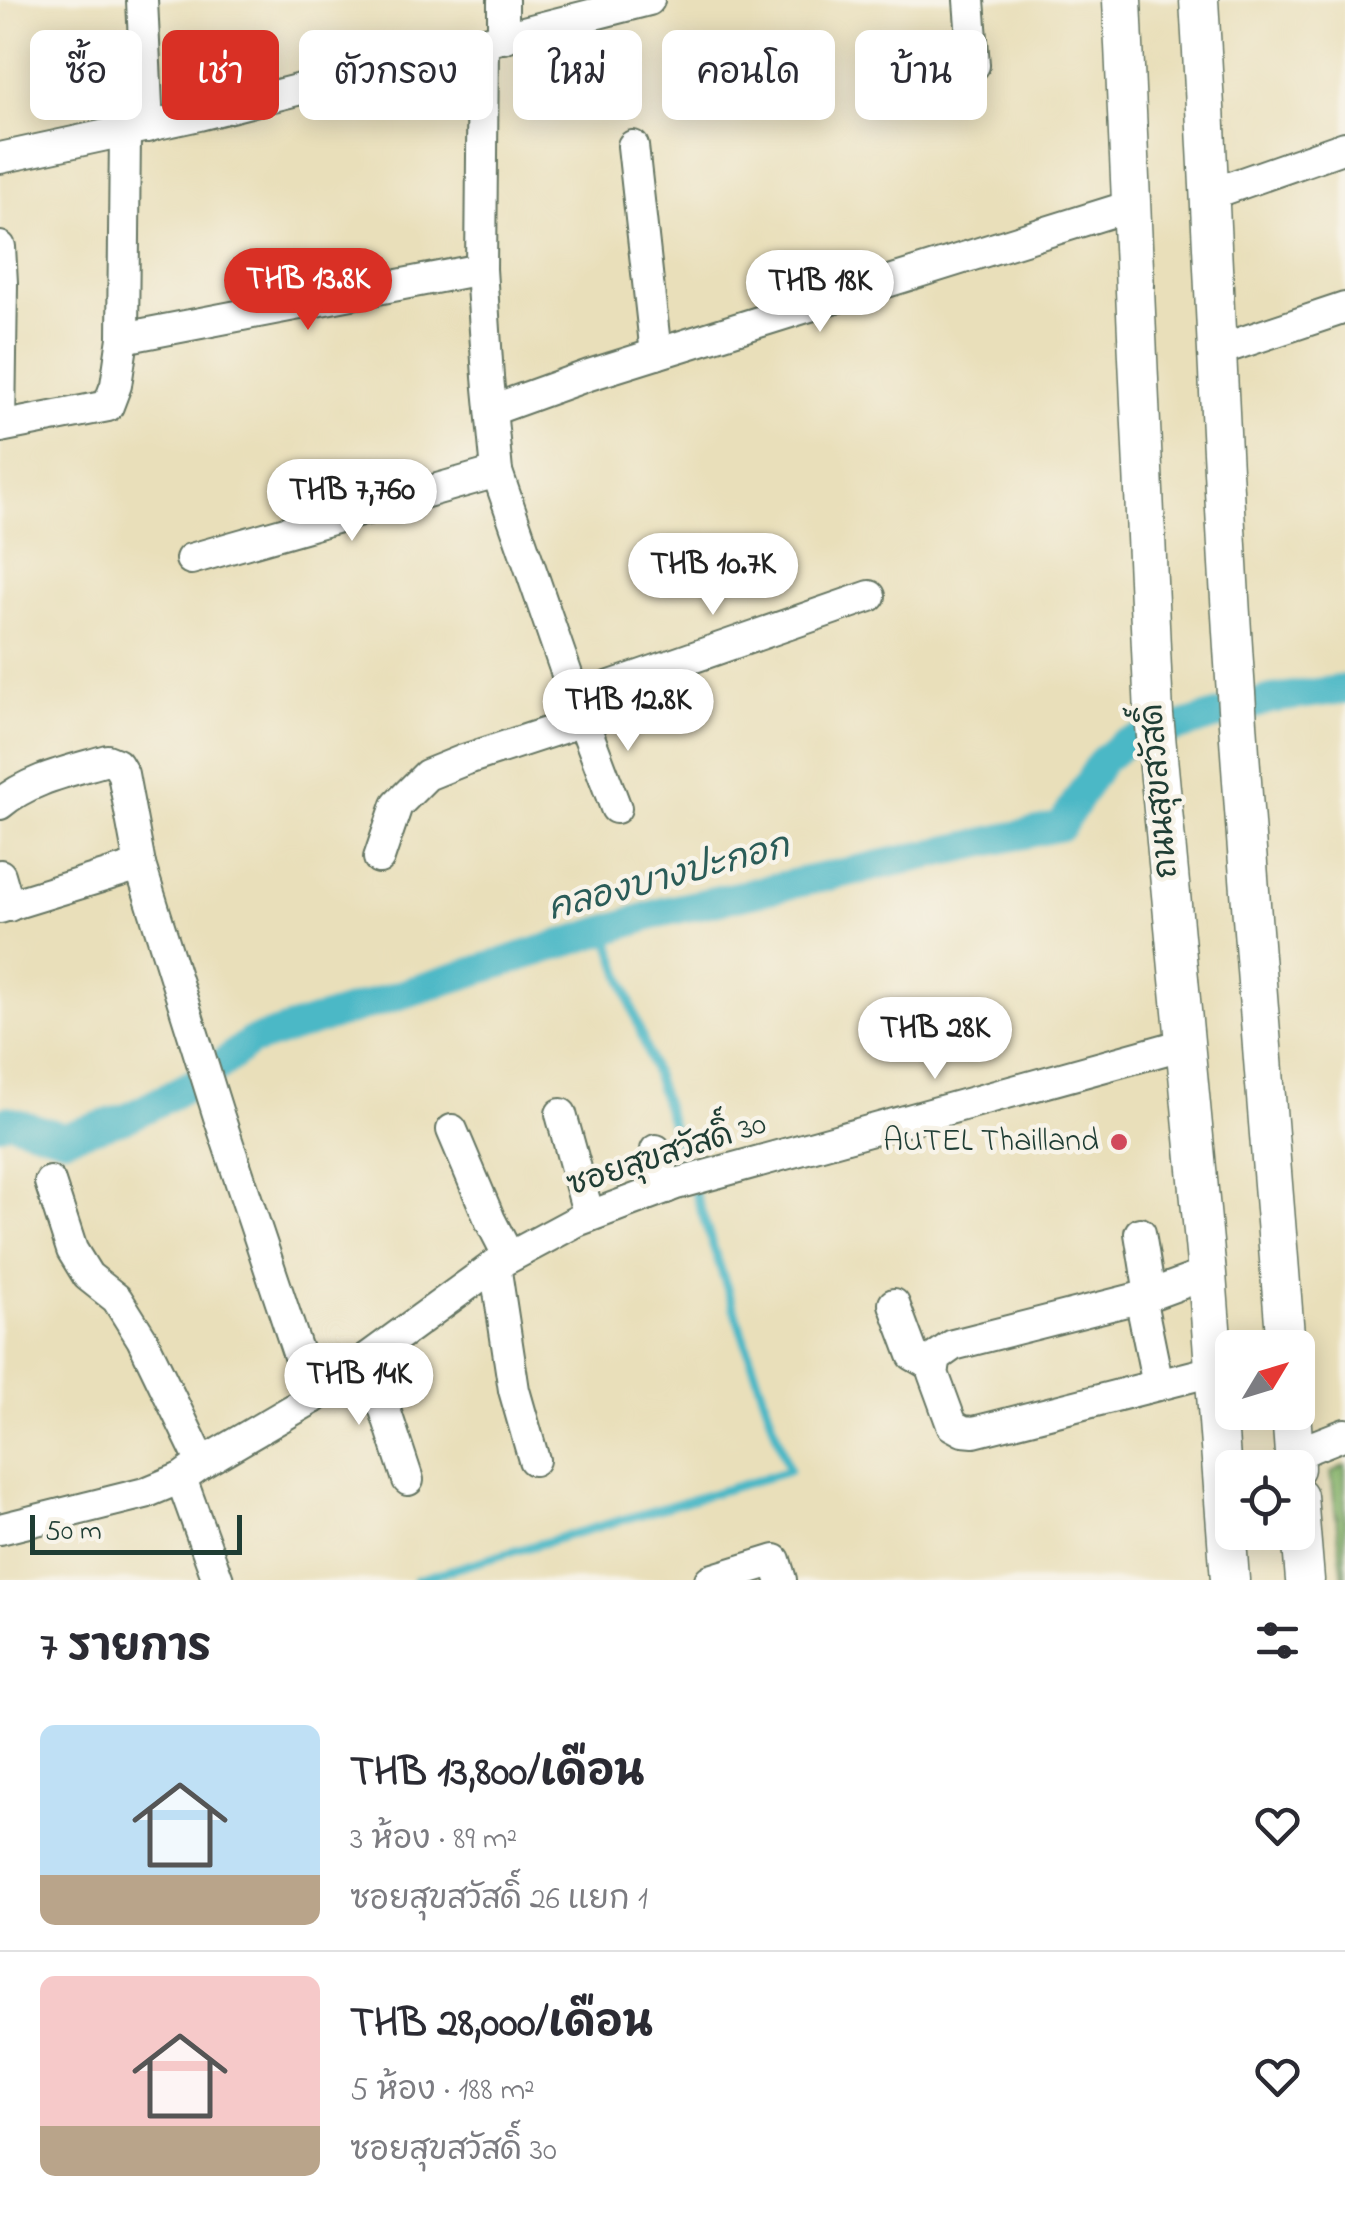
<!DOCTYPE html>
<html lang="th">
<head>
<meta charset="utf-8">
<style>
	:root { --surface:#fff; --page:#f7f7f7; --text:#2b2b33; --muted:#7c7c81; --line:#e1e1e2; --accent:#d93025 }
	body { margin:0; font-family:"Indie Flower","Playpen Sans Thai",sans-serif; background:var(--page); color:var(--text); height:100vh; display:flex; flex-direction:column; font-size:38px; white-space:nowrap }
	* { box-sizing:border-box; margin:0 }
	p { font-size:32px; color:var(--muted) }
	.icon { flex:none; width:55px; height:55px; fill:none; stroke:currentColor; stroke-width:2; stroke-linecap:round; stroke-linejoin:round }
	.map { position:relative; height:1580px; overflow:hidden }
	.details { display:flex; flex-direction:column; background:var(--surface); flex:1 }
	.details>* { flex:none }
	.banner { position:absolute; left:30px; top:30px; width:1285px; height:90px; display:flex; gap:20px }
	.needle { width:65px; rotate:52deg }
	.fabs { position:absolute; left:1215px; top:1330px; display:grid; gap:20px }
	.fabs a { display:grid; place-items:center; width:100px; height:100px; border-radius:15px; background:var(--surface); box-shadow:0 5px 25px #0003; font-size:50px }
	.scale { position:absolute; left:30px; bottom:25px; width:212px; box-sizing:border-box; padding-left:10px; border:5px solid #1f3d34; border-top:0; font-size:28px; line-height:35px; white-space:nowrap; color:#1f3d34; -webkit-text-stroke:8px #f7f3e8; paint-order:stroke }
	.price { position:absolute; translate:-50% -85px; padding:0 22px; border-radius:35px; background:#fff; color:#222; font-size:32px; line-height:65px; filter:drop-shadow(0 2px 5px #0008) }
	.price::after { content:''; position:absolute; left:50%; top:60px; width:30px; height:22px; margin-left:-15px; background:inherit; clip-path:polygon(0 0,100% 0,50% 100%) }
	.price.on { background:var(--accent); color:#fff }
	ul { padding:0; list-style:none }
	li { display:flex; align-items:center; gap:30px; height:250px; padding:0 40px }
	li+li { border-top:2px solid var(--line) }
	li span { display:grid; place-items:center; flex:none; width:280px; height:200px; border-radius:15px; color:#555 }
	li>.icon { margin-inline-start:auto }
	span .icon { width:120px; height:120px; fill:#fffc; stroke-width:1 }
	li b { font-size:42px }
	h2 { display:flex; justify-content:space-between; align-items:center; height:120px; padding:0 40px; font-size:42px }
	.pill { padding:0 35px; border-radius:15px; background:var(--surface); box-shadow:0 5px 25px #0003; font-size:35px; line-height:90px }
	.pill.on { background:var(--accent); color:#fff }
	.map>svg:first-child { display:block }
	.forest { fill:url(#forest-firs); stroke:#527850; stroke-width:2.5 }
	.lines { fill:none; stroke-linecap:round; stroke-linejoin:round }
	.stream { stroke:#4bb8c6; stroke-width:9 }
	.canal { stroke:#4bb8c6; stroke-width:30 }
	.minor-casing { stroke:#667663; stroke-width:34 }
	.major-casing { stroke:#667663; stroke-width:41 }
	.minor { stroke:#fff; stroke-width:30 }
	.major { stroke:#fff; stroke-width:38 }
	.poi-dot { fill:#d1495b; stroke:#f7f3e8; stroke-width:4 }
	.labels { text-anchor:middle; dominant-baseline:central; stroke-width:9; stroke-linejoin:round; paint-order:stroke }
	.street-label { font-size:32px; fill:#1f3d34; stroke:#f7f3e8 }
	.poi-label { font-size:32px; fill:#1f3d34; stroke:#f7f3e8; text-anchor:end }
	.water-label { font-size:35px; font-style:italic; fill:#2a5c58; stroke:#f7f3e8 }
</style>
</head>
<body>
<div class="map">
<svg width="1345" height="1580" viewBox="0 0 1345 1580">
	<defs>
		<pattern id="forest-firs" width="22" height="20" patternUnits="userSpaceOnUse" patternTransform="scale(2.5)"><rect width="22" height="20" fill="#86b36b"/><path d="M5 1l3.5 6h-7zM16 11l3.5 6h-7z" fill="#6d9359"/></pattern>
	</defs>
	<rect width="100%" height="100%" fill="#f7f3e8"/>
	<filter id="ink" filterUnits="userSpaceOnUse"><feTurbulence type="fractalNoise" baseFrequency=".01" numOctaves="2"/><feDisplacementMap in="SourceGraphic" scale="20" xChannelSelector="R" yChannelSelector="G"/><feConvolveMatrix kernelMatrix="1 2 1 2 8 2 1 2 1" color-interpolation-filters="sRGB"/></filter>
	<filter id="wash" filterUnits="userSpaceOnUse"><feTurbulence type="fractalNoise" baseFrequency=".0048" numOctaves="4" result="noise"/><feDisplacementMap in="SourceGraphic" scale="40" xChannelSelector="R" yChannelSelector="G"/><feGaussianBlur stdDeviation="2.25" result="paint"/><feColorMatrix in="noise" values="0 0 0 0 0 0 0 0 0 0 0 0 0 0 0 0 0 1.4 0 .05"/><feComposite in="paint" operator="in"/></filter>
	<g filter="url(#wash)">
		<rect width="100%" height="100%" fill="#e9dfba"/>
		<path class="forest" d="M1345 1465V1580H1343L1331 1472Z"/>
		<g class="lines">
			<path class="stream" d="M416 1580 789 1471 606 930"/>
			<path class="canal" d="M0 1123 7 1120 64 1137 129 1117 204 1078 250 1042 663 912 1061 826 1102 761 1123 744 1271 699 1345 689"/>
		</g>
	</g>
	<g filter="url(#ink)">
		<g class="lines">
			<g class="minor-casing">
				<g id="minor">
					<path d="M142 0 148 127"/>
					<path d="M503 0V38"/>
					<path d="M969 0 974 65"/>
					<path d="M633 146 656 354"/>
					<path d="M0 158 199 115 649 0"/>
					<path d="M1211 194 1345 147"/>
					<path d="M0 247 2 283 0 427"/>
					<path d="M123 338 481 269"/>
					<path d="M1216 351 1345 308"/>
					<path d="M492 410 589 375 1130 206"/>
					<path d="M0 427 108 406 116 385 123 338 125 132"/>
					<path d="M191 559 497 472"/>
					<path d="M576 698 870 596"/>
					<path d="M583 721 616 808"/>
					<path d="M0 804C29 779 70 771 107 760L117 764 123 774 140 865 219 1117 313 1398"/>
					<path d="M379 858 397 805 427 775 464 760 583 721 497 472 488 377 481 269 483 44"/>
					<path d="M0 875 9 906"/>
					<path d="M0 908 140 865"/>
					<path d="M561 1114 589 1216"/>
					<path d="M452 1130 490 1220 509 1257"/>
					<path d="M656 1150 666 1188"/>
					<path d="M50 1182 72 1250 88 1276 117 1299 142 1339 202 1463"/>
					<path d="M1140 1233 1150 1295"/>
					<path d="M495 1265 514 1390 534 1460"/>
					<path d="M1207 1274 1150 1295 953 1345 936 1357 933 1373 952 1425 963 1431 974 1432 1213 1371"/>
					<path d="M1140 1297 1158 1385"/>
					<path d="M894 1304 913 1355 934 1367"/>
					<path d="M368 1358 408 1480"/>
					<path d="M1294 1456 1312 1447 1345 1434"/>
					<path d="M181 1478 218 1580"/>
					<path d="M0 1529 145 1493 181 1478 202 1463 313 1398 495 1265 577 1221 676 1184 1185 1044"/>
					<path d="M710 1580 775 1560 781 1580"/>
				</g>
			</g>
			<g class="major-casing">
				<g id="major">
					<path d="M1122 0 1154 715 1207 1274 1230 1580"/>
					<path d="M1199 0C1213 231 1220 462 1236 693 1250 911 1269 1129 1286 1348"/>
					<path d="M1291 1412 1295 1468"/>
					<path d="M1298 1496 1305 1580"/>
				</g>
			</g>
			<use href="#minor" class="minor"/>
			<use href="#major" class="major"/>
		</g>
	</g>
	<circle class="poi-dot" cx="1119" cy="1142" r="10"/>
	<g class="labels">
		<g class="street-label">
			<text transform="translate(1161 791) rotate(-95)">ถนนสุขสวัสดิ์</text>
			<text transform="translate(667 1156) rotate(-18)">ซอยสุขสวัสดิ์ 30</text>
		</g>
		<g class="poi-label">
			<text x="1099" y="1142">AUTEL Thailland</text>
		</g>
		<g class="water-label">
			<text transform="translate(669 879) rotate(-15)">คลองบางปะกอก</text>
		</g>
	</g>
</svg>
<div class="fabs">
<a><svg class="needle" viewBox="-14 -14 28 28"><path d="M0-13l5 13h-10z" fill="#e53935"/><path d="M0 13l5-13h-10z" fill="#7c7c81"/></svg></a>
<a><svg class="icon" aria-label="locate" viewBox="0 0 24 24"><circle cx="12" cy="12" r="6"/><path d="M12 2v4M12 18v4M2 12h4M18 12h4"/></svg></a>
</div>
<div class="scale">50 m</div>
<b class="price on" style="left:308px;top:333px">THB 13.8K</b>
<b class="price" style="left:820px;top:335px">THB 18K</b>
<b class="price" style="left:352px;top:544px">THB 7,760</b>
<b class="price" style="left:713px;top:618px">THB 10.7K</b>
<b class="price" style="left:628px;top:754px">THB 12.8K</b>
<b class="price" style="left:935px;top:1082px">THB 28K</b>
<b class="price" style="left:359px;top:1428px">THB 14K</b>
<div class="banner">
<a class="pill">ซื้อ</a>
<a class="pill on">เช่า</a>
<a class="pill">ตัวกรอง</a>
<a class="pill">ใหม่</a>
<a class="pill">คอนโด</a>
<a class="pill">บ้าน</a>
</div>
</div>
<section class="details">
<h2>7 รายการ<svg class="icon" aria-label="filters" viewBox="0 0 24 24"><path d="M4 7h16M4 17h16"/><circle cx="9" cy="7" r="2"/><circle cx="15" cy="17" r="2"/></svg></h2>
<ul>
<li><span style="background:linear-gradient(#bfe0f5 75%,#b9a48a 0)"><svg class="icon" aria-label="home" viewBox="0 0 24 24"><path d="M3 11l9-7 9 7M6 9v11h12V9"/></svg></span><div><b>THB 13,800/เดือน</b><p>3 ห้อง · 89 m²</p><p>ซอยสุขสวัสดิ์ 26 แยก 1</p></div><svg class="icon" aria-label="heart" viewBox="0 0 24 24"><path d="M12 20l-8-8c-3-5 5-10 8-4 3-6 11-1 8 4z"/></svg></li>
<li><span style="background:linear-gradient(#f6c9c9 75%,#b9a48a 0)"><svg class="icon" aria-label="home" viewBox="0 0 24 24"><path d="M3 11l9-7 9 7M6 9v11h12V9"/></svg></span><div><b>THB 28,000/เดือน</b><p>5 ห้อง · 188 m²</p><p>ซอยสุขสวัสดิ์ 30</p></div><svg class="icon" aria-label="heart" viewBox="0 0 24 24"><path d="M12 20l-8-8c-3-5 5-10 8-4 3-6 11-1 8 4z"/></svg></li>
</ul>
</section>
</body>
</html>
